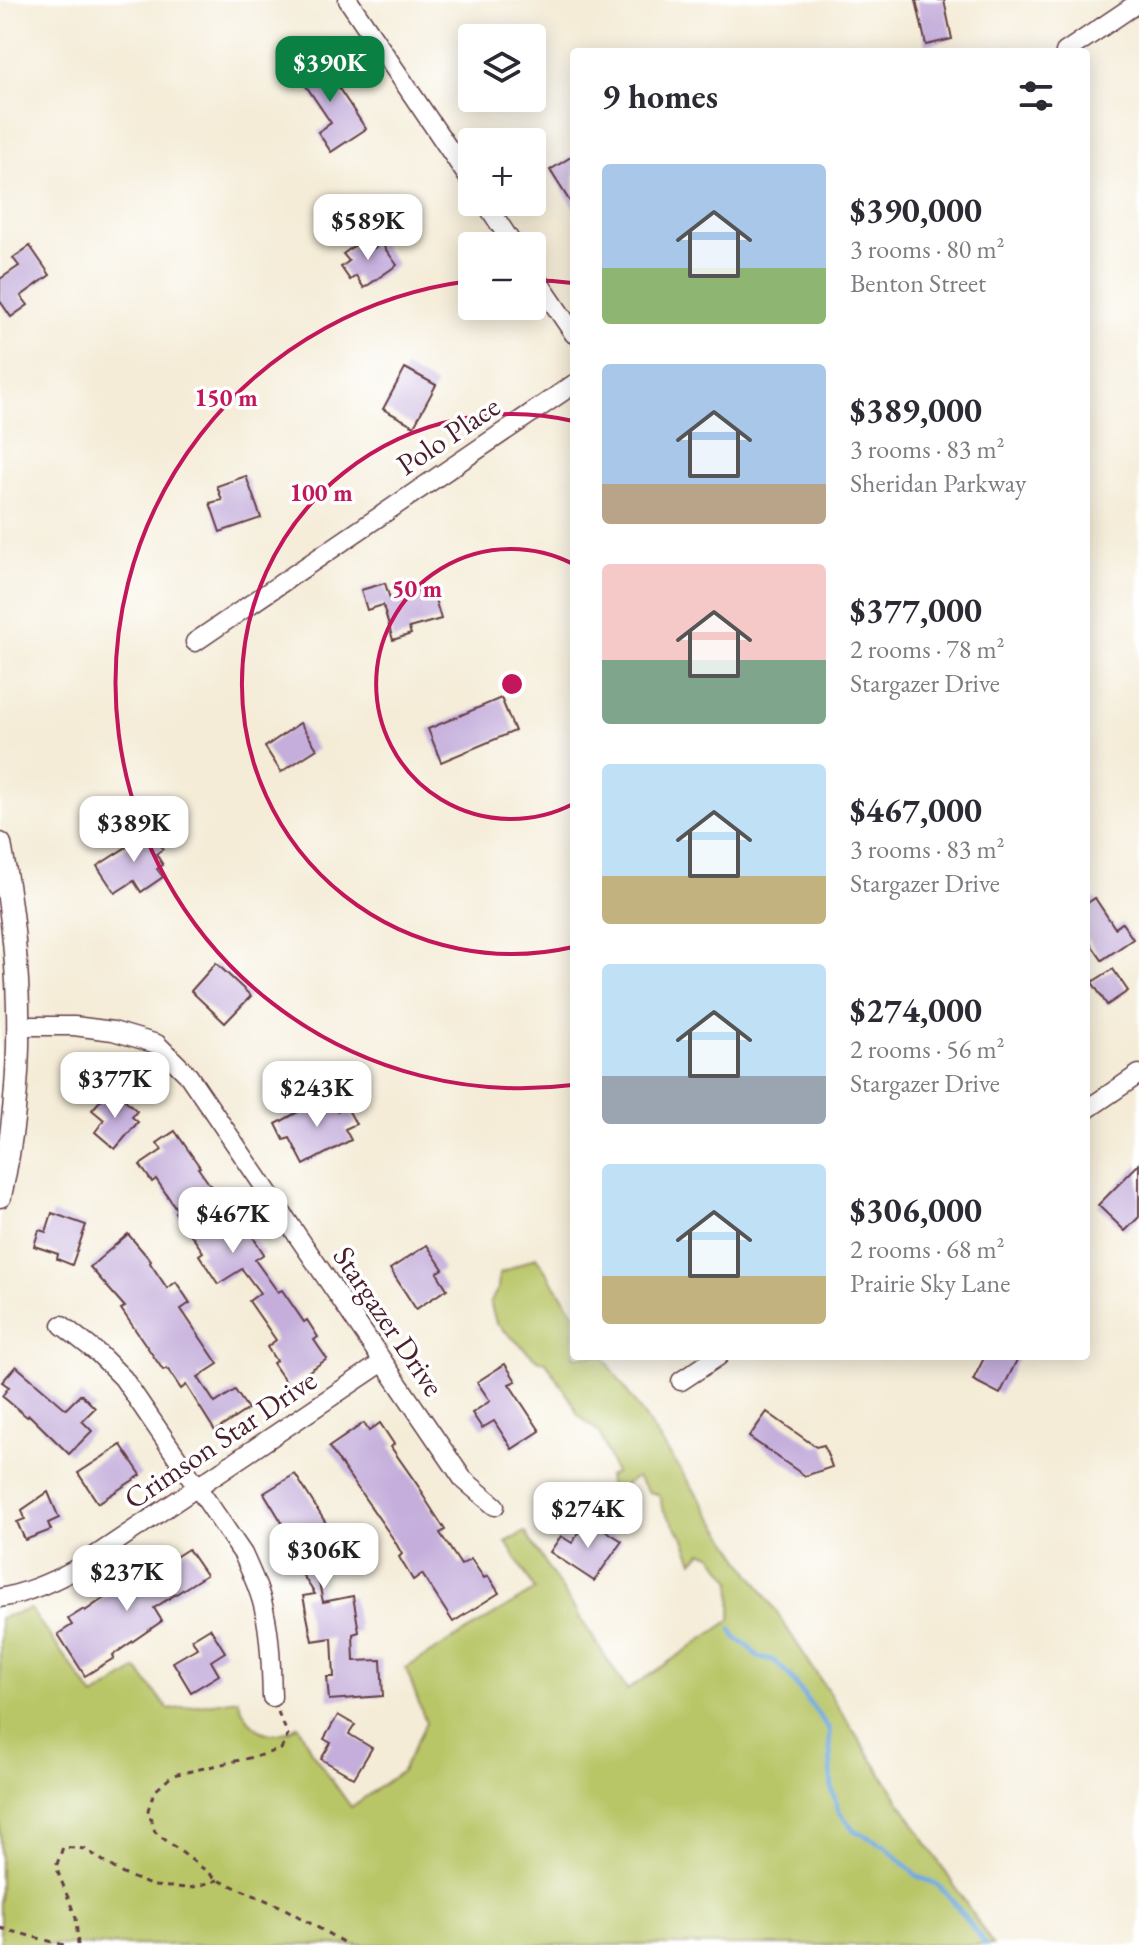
<!DOCTYPE html>
<html lang="en">
<head>
<meta charset="utf-8">
<style>
	:root { --surface:#fff; --page:#f7f7f7; --text:#2b2b33; --muted:#7c7c81; --accent:#0b8043 }
	body { margin:0; font-family:"EB Garamond",serif; background:var(--page); color:var(--text); height:100vh; display:flex; flex-direction:column; font-size:30px; white-space:nowrap }
	* { box-sizing:border-box; margin:0 }
	p { font-size:26px; color:var(--muted) }
	.icon { flex:none; width:44px; height:44px; fill:none; stroke:currentColor; stroke-width:2; stroke-linecap:round; stroke-linejoin:round }
	.map { position:relative; flex:1; overflow:hidden }
	.sheet { position:absolute; left:570px; top:48px; width:520px; height:1312px; display:flex; flex-direction:column; background:var(--surface); border-radius:8px; box-shadow:0 4px 20px #0003 }
	.sheet>* { flex:none }
	.controls { position:absolute; left:458px; top:24px; display:grid; gap:16px }
	.controls a { display:grid; place-items:center; width:88px; height:88px; border-radius:8px; background:var(--surface); box-shadow:0 4px 20px #0003; font-size:40px }
	.price { position:absolute; translate:-50% -68px; padding:0 18px; border-radius:16px; background:#fff; color:#222; font-size:26px; line-height:52px; filter:drop-shadow(0 2px 4px #0008) }
	.price::after { content:''; position:absolute; left:50%; top:48px; width:24px; height:18px; margin-left:-12px; background:inherit; clip-path:polygon(0 0,100% 0,50% 100%) }
	.price.selected { background:var(--accent); color:#fff }
	ul { padding:0; list-style:none }
	li { display:flex; align-items:center; gap:24px; height:200px; padding:0 32px }
	li span { display:grid; place-items:center; flex:none; width:224px; height:160px; border-radius:8px; color:#555 }
	li>.icon { margin-inline-start:auto }
	span .icon { width:96px; height:96px; fill:#fffc; stroke-width:1 }
	li b { font-size:34px }
	h2 { display:flex; justify-content:space-between; align-items:center; height:96px; padding:0 32px; font-size:34px }
	.map>svg:first-child { display:block }
	.green { fill:#b9c667; stroke:#827249; stroke-width:2 }
	.lines { fill:none; stroke-linecap:round; stroke-linejoin:round }
	.stream { stroke:#6aa7dc; stroke-width:5 }
	.building { fill:#c5aedb }
	.minor-casing { stroke:#643e45; stroke-width:21 }
	.major-casing { stroke:#643e45; stroke-width:25 }
	.path { stroke:#643e45; stroke-width:3; stroke-dasharray:6 6; stroke-linecap:butt }
	.minor { stroke:#fff; stroke-width:18 }
	.major { stroke:#fff; stroke-width:22 }
	.ring { fill:none; stroke:#c2185b; stroke-width:4 }
	.labels { text-anchor:middle; dominant-baseline:central; stroke-width:7; stroke-linejoin:round; paint-order:stroke }
	.street-label { font-size:30px; fill:#4a1f2b; stroke:#fff }
	.centre { fill:#c2185b; stroke:#fff; stroke-width:4 }
	.ring-label { font-size:24px; text-anchor:middle; font-weight:bold; fill:#c2185b; stroke:#fff; stroke-width:7; stroke-linejoin:round; paint-order:stroke }
</style>
</head>
<body>
<div class="map">
<svg width="1139" height="1945" viewBox="0 0 1139 1945">
	<rect width="100%" height="100%" fill="#fff"/>
	<filter id="ink" filterUnits="userSpaceOnUse"><feTurbulence type="fractalNoise" baseFrequency=".0125" numOctaves="2"/><feDisplacementMap in="SourceGraphic" scale="16" xChannelSelector="R" yChannelSelector="G"/><feConvolveMatrix kernelMatrix="1 2 1 2 8 2 1 2 1" color-interpolation-filters="sRGB"/></filter>
	<filter id="wash" filterUnits="userSpaceOnUse"><feTurbulence type="fractalNoise" baseFrequency=".006" numOctaves="4" result="noise"/><feDisplacementMap in="SourceGraphic" scale="32" xChannelSelector="R" yChannelSelector="G"/><feGaussianBlur stdDeviation="1.8" result="paint"/><feColorMatrix in="noise" values="0 0 0 0 0 0 0 0 0 0 0 0 0 0 0 0 0 1.4 0 .05"/><feComposite in="paint" operator="in"/></filter>
	<g filter="url(#wash)">
		<rect width="100%" height="100%" fill="#f4ecd7"/>
		<path class="green" d="M536 1257 574 1313V1356H603L766 1596 993 1945H0V1618L30 1609 94 1697 137 1669 169 1710 238 1699C248 1728 269 1746 298 1725L311 1751 351 1807 402 1771 426 1723 406 1668 535 1590 506 1542 525 1532 627 1690 731 1620 732 1581 712 1555 702 1552 693 1561 684 1539 662 1508 661 1499 658 1494 649 1492 637 1477 611 1494 608 1476 615 1473 600 1433 577 1414 574 1405 546 1362 537 1360 496 1323 490 1302 498 1289 499 1274Z"/>
		<g class="lines">
			<path class="stream" d="M731 1629 735 1637 749 1647 758 1657 773 1660 789 1675 829 1729 832 1791 839 1811 854 1830 884 1845 917 1876 936 1884 948 1895 986 1945"/>
		</g>
		<g id="blocks">
			<g class="building">
				<path d="M916 0H944L952 39 926 45Z"/>
				<path d="M316 54 366 129 331 152 318 132 331 123 294 68Z"/>
				<path d="M574 155V208L550 170Z"/>
				<path d="M367 237 374 248 381 243 397 265 364 288 356 276 350 280 341 267 349 261 343 254Z"/>
				<path d="M30 246 50 275 21 296 28 305 11 317 0 301V279L19 266 13 258Z"/>
				<path d="M405 368 436 385 414 426 383 409Z"/>
				<path d="M246 476 261 518 220 532 210 503 222 500 217 486Z"/>
				<path d="M385 583 390 599 419 590 420 593 432 589 441 619 409 628 411 634 393 640 383 605 367 610 361 590Z"/>
				<path d="M501 698 515 731 441 762 428 729Z"/>
				<path d="M300 723 317 749 281 772 265 747Z"/>
				<path d="M148 828 163 849 156 854 163 865 157 869 163 877 141 892 134 881 115 893 97 866 131 844 128 841Z"/>
				<path d="M1095 898 1115 928 1122 923 1133 939 1102 960 1086 937V904Z"/>
				<path d="M216 963 251 996 225 1023 191 991Z"/>
				<path d="M1113 969 1128 991 1107 1005 1092 982Z"/>
				<path d="M106 1094 118 1104 123 1098 137 1111 132 1117 138 1122 115 1149 95 1132 104 1120 92 1110Z"/>
				<path d="M329 1095 337 1111 346 1106 356 1124 345 1129 351 1140 304 1165 290 1138 284 1140 276 1124Z"/>
				<path d="M175 1131 200 1167 198 1168 240 1228 245 1225 264 1254 255 1260 278 1292 282 1290 304 1322 307 1320 318 1337 314 1340 327 1359 288 1385 273 1363 276 1361 267 1347 276 1340 249 1301 260 1293 242 1269 218 1284 199 1255 203 1252 175 1212 177 1210 156 1179 152 1182 140 1165 162 1150 157 1143Z"/>
				<path d="M1139 1164V1217L1125 1231 1098 1205Z"/>
				<path d="M52 1213 86 1225 72 1265 57 1259 58 1254 34 1246 39 1230 46 1232Z"/>
				<path d="M128 1234 151 1261 150 1263 167 1288 176 1282 190 1303 181 1309 218 1364 198 1377 215 1403 235 1390 248 1409 215 1431 186 1385 181 1389 167 1368 163 1370 121 1309 125 1307 90 1267Z"/>
				<path d="M427 1245 443 1269 437 1273 447 1289 416 1309 390 1269Z"/>
				<path d="M985 1356H1019L1000 1394 973 1380Z"/>
				<path d="M505 1364 516 1381 509 1384 540 1431 512 1449 494 1421 482 1428 472 1413 490 1401 477 1382Z"/>
				<path d="M16 1366 66 1409 81 1394 95 1408 82 1421 92 1431 69 1454 29 1415 27 1417 2 1396 9 1387 2 1382Z"/>
				<path d="M767 1412 816 1447 824 1445 832 1467 805 1476 749 1437Z"/>
				<path d="M364 1423 369 1431 380 1423 394 1444 391 1447 423 1493 422 1494 445 1530 440 1533 461 1565 471 1559 484 1578 488 1576 499 1593 453 1622 422 1574 413 1580 399 1557 402 1554 394 1540 329 1447Z"/>
				<path d="M121 1445 141 1475 98 1503 78 1473Z"/>
				<path d="M295 1474 346 1555 317 1573 323 1602 353 1596 359 1632 353 1634 354 1661 381 1660 383 1696 329 1700 327 1677H334L332 1638 312 1641 303 1596 315 1594 283 1545 292 1539 264 1493Z"/>
				<path d="M48 1492 59 1518 48 1523 51 1530 25 1540 17 1522 25 1519 22 1510Z"/>
				<path d="M588 1519 622 1541 594 1581 550 1552 561 1536 572 1543Z"/>
				<path d="M188 1549 206 1575 154 1608 162 1621 113 1655 114 1658 85 1676 58 1634 72 1625 68 1619 84 1609 85 1611 133 1578 136 1582Z"/>
				<path d="M210 1628 225 1652 211 1661 219 1675 191 1692 173 1662 197 1648 192 1639Z"/>
				<path d="M338 1715 355 1725 349 1734 372 1748 354 1778 321 1759 331 1743 324 1739Z"/>
			</g>
		</g>
	</g>
	<g filter="url(#ink)">
		<use href="#blocks" fill-opacity="0" stroke="#643e45" stroke-width="2"/>
		<g class="lines">
			<g class="minor-casing">
				<g id="minor">
					<path d="M348 0 472 183"/>
					<path d="M1065 52 1139 2"/>
					<path d="M485 202 514 246"/>
					<path d="M532 272 574 334"/>
					<path d="M195 642 574 384"/>
					<path d="M18 1026H74L113 1031 157 1044 188 1075 463 1479 495 1506"/>
					<path d="M1086 1110 1139 1074"/>
					<path d="M62 1325 99 1354 123 1378 243 1554C252 1574 261 1593 265 1614 271 1641 271 1670 272 1697"/>
					<path d="M681 1381 719 1356"/>
					<path d="M0 1598C27 1593 50 1583 74 1570L383 1362"/>
				</g>
			</g>
			<g class="major-casing">
				<path id="major" d="M0 844C22 959 26 1081 0 1196"/>
			</g>
			<g class="path">
				<path d="M278 1712 288 1735 281 1749 258 1756 173 1775 154 1792 148 1810 155 1832 218 1880 282 1907 348 1945"/>
				<path d="M0 1928 64 1945"/>
				<path d="M78 1945 76 1918 56 1867 63 1847 85 1849 123 1874 153 1886 190 1888 218 1880"/>
			</g>
			<use href="#minor" class="minor"/>
			<use href="#major" class="major"/>
		</g>
	</g>
	<g class="ring">
		<path d="M573 804A135 135 0 1 1 573 564"/>
		<path d="M573 947A270 270 0 1 1 573 421"/>
		<path d="M572 1085A405 405 0 1 1 470 281M533 280A405 405 0 0 1 572 283"/>
	</g>
	<g class="labels">
		<g class="street-label">
			<text transform="translate(448 435) rotate(-34)">Polo Place</text>
			<text transform="translate(389 1321) rotate(56)">Stargazer Drive</text>
			<text transform="translate(220 1439) rotate(-34)">Crimson Star Drive</text>
		</g>
	</g>
	<circle cx="512" cy="684" r="12" class="centre"/>
	<g class="ring-label">
		<text x="226" y="406">150 m</text>
		<text x="321" y="501">100 m</text>
		<text x="417" y="597">50 m</text>
	</g>
</svg>
<div class="controls">
<a><svg class="icon" aria-label="layers" viewBox="0 0 24 24"><path d="M12 4l9 5-9 5-9-5zM3 14l9 5 9-5"/></svg></a>
<a>+</a>
<a>−</a>
</div>
<b class="price selected" style="left:330px;top:104px">$390K</b>
<b class="price" style="left:368px;top:262px">$589K</b>
<b class="price" style="left:134px;top:864px">$389K</b>
<b class="price" style="left:115px;top:1120px">$377K</b>
<b class="price" style="left:317px;top:1129px">$243K</b>
<b class="price" style="left:233px;top:1255px">$467K</b>
<b class="price" style="left:588px;top:1550px">$274K</b>
<b class="price" style="left:324px;top:1591px">$306K</b>
<b class="price" style="left:127px;top:1613px">$237K</b>
<section class="sheet">
<h2>9 homes<svg class="icon" aria-label="filters" viewBox="0 0 24 24"><path d="M4 7h16M4 17h16"/><circle cx="9" cy="7" r="2"/><circle cx="15" cy="17" r="2"/></svg></h2>
<ul>
<li><span style="background:linear-gradient(#a9c7e8 65%,#8fb573 0)"><svg class="icon" aria-label="home" viewBox="0 0 24 24"><path d="M3 11l9-7 9 7M6 9v11h12V9"/></svg></span><div><b>$390,000</b><p>3 rooms · 80 m²</p><p>Benton Street</p></div></li>
<li><span style="background:linear-gradient(#a9c7e8 75%,#b9a48a 0)"><svg class="icon" aria-label="home" viewBox="0 0 24 24"><path d="M3 11l9-7 9 7M6 9v11h12V9"/></svg></span><div><b>$389,000</b><p>3 rooms · 83 m²</p><p>Sheridan Parkway</p></div></li>
<li><span style="background:linear-gradient(#f6c9c9 60%,#7fa58c 0)"><svg class="icon" aria-label="home" viewBox="0 0 24 24"><path d="M3 11l9-7 9 7M6 9v11h12V9"/></svg></span><div><b>$377,000</b><p>2 rooms · 78 m²</p><p>Stargazer Drive</p></div></li>
<li><span style="background:linear-gradient(#bfe0f5 70%,#c2b280 0)"><svg class="icon" aria-label="home" viewBox="0 0 24 24"><path d="M3 11l9-7 9 7M6 9v11h12V9"/></svg></span><div><b>$467,000</b><p>3 rooms · 83 m²</p><p>Stargazer Drive</p></div></li>
<li><span style="background:linear-gradient(#bfe0f5 70%,#9aa5b1 0)"><svg class="icon" aria-label="home" viewBox="0 0 24 24"><path d="M3 11l9-7 9 7M6 9v11h12V9"/></svg></span><div><b>$274,000</b><p>2 rooms · 56 m²</p><p>Stargazer Drive</p></div></li>
<li><span style="background:linear-gradient(#bfe0f5 70%,#c2b280 0)"><svg class="icon" aria-label="home" viewBox="0 0 24 24"><path d="M3 11l9-7 9 7M6 9v11h12V9"/></svg></span><div><b>$306,000</b><p>2 rooms · 68 m²</p><p>Prairie Sky Lane</p></div></li>
</ul>
</section>
</div>
</body>
</html>
